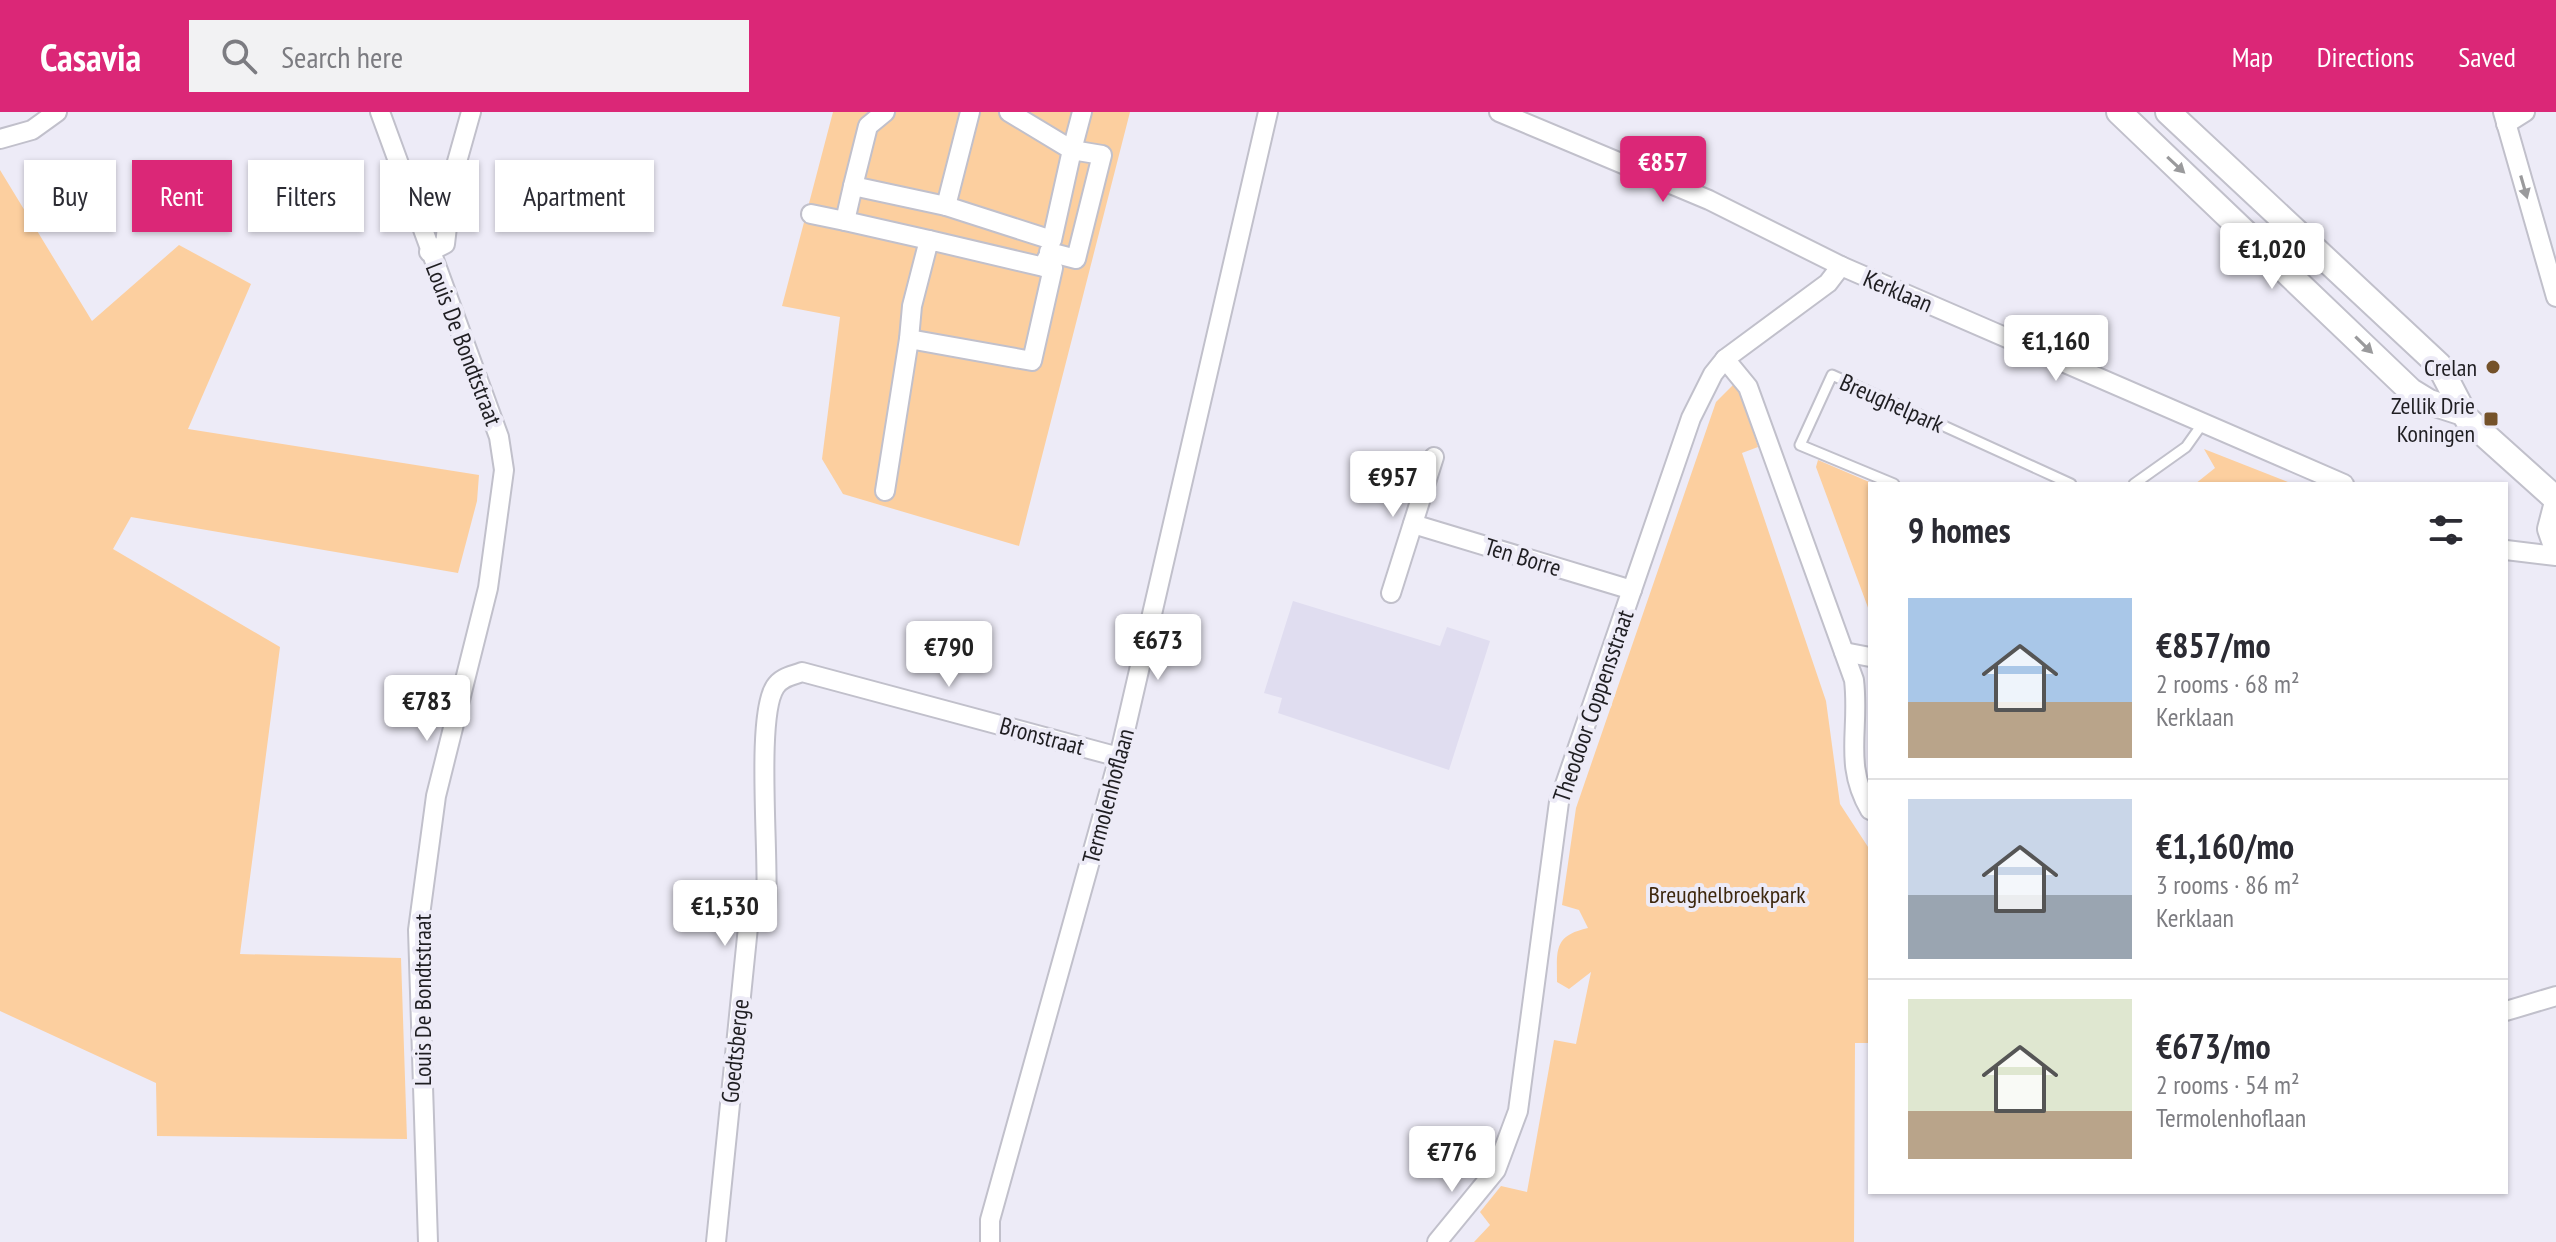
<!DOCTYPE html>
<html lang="en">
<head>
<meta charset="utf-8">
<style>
	:root { --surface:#fff; --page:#f2f2f3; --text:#2b2b33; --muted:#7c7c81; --line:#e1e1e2; --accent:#db2777 }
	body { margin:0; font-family:"PT Sans Narrow",sans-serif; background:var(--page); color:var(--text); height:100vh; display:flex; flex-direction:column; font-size:30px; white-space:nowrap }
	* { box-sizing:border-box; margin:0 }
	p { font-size:26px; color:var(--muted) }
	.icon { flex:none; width:44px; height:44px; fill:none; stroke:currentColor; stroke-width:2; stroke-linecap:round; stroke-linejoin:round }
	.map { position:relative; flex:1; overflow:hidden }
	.details { position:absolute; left:1868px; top:370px; width:640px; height:712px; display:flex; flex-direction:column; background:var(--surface); border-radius:0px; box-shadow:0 2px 6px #0004 }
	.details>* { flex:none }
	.guide { position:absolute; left:24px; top:48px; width:760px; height:72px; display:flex; gap:16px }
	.price { position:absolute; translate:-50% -68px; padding:0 18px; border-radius:8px; background:#fff; color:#222; font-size:26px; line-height:52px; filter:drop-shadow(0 2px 4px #0008) }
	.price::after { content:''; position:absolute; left:50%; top:48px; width:24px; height:18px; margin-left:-12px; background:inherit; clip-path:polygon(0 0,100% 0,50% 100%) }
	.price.on { background:var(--accent); color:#fff }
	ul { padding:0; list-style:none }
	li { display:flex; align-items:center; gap:24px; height:200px; padding:0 40px }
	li+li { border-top:2px solid var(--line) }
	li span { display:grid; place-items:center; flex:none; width:224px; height:160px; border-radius:0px; color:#555 }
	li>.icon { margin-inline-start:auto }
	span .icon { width:96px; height:96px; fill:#fffc; stroke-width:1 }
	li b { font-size:34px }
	h2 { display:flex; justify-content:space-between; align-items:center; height:96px; padding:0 40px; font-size:34px }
	.pill { padding:0 28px; border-radius:0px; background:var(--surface); box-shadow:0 2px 6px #0004; font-size:28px; line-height:72px }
	.pill.on { background:var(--accent); color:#fff }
	header { display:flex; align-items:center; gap:48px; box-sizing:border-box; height:112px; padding:0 40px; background:var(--accent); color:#fff }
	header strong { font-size:38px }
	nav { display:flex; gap:44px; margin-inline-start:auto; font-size:28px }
	.search { width:560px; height:72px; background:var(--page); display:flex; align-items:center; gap:20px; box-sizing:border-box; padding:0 28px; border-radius:0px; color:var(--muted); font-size:30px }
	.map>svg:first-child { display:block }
	.built { fill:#e0ddf0 }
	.green { fill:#fccf9f }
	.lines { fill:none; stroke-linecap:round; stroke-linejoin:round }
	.lane-casing { stroke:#c1c0cb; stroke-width:13 }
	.street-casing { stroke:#c1c0cb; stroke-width:22 }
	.secondary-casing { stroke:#c1c0cb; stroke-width:28 }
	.lane { stroke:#fff; stroke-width:9 }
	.street { stroke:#fff; stroke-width:18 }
	.secondary { stroke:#fff; stroke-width:24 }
	.oneway { fill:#9a9a9c }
	.poi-dot { fill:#75522a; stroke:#edebf7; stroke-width:3 }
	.labels { text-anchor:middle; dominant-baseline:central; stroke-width:8; stroke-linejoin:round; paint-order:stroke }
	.street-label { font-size:24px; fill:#1f1e22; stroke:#edebf7 }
	.poi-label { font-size:24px; fill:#1f1e22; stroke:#edebf7; text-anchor:end }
	.park-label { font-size:24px; fill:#3e280e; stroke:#edebf7 }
</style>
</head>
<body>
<header>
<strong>Casavia</strong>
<div class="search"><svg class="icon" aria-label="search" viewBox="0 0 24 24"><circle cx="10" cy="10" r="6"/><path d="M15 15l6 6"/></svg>Search here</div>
<nav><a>Map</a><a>Directions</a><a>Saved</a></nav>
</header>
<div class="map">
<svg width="2556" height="1130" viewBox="0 0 2556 1130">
	<rect width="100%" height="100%" fill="#edebf7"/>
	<path class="built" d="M1293 489 1440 534 1447 515 1490 529 1449 658 1278 601 1282 586 1264 581Z"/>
	<g class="green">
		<path d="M833 0H1130L1019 434 843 382 822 347 840 205 782 194Z"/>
		<path d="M0 58 92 209 179 133 251 172 188 317 479 363 477 389 458 461 131 405 113 437 280 535 240 842 401 846 407 1027 157 1024 156 971 0 899Z"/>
		<path d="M1737 269 1758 335 1742 341 1826 589 1840 692 1870 738V931H1855L1854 1130H1474L1490 1113 1480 1100 1501 1074 1527 1080 1554 928 1576 932 1591 860 1569 877 1557 870C1557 838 1553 824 1588 816L1579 798 1562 793 1576 696 1716 290Z"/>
		<path d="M2204 337 2293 372H2195L2215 356Z"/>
		<path d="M1818 348 1874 372H1870V501L1816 355Z"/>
	</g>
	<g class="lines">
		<g class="lane-casing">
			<g id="lane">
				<path d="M1894 372 1800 333 1832 263 2071 372"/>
				<path d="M2134 372 2186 335 2203 311"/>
			</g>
		</g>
		<g class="street-casing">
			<g id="street">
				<path d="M380 0 499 325 504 358 488 476 436 684 418 818 428 1130"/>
				<path d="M885 0 868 14 853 74 946 94 1052 128 1072 38 1009 0"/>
				<path d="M1499 0 1709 88 1841 154 2344 372"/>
				<path d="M2503 0 2556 185"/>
				<path d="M2506 12 2525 0"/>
				<path d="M0 27 32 18 57 0"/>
				<path d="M853 74 845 109 929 128"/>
				<path d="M946 94 970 0"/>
				<path d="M811 102 845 109"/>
				<path d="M429 140 445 132 453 64 471 0"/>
				<path d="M1049 140 1076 147 1102 43 1072 38 1082 0"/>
				<path d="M909 227 912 194 929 128 1044 155 1047 146"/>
				<path d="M1725 247 1748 275 1854 568C1860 618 1843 652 1870 698"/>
				<path d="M885 379 909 227 1032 249 1053 156 1044 155"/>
				<path d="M1413 412 1632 478"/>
				<path d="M2506 438 2556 444"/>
				<path d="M1391 481 1434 345"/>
				<path d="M1844 540 1870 545"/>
				<path d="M2506 899 2556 884"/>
				<path d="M716 1130 748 815 766 798C770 750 755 606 775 575 781 565 792 564 802 560L1119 645"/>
				<path d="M990 1130V1108L1119 645 1268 0"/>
				<path d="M1437 1130 1496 1058 1518 999 1559 690 1691 306 1713 262 1725 247 1828 171 1841 154"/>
			</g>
		</g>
		<g class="secondary-casing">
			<g id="secondary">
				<path d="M2119 0 2411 279 2429 290 2460 300"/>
				<path d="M2168 0 2439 253 2467 307 2556 387"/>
				<path d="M2556 394 2550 417 2556 434"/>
			</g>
		</g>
		<use href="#lane" class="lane"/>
		<use href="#street" class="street"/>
		<use href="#secondary" class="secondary"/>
	</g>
	<defs><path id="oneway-solid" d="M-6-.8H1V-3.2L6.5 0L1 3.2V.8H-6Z" transform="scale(2)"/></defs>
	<g class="oneway">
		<use href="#oneway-solid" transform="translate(2176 53) rotate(43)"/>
		<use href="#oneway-solid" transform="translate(2524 75) rotate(74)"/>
		<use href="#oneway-solid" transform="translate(2364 233) rotate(44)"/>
	</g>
	<g class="poi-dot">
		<circle cx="2493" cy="255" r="8"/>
		<rect x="2483" y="299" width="16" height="16" rx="4"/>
	</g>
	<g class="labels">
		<g class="street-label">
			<text transform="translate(1898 179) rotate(23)">Kerklaan</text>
			<text transform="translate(464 232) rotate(69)">Louis De Bondtstraat</text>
			<text transform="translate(1892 291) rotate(24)">Breughelpark</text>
			<text transform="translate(1523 445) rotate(17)">Ten Borre</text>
			<text transform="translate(1593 594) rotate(-71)">Theodoor Coppensstraat</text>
			<text transform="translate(1042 624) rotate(15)">Bronstraat</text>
			<text transform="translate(1108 684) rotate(-75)">Termolenhoflaan</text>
			<text transform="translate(422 888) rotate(-90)">Louis De Bondtstraat</text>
			<text transform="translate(735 939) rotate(-84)">Goedtsberge</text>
		</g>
		<g class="poi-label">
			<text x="2477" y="255">Crelan</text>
			<text x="2475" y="293">Zellik Drie<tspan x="2475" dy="28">Koningen</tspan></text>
		</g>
		<g class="park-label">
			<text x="1727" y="782">Breughelbroekpark</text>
		</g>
	</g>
</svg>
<b class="price on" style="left:1663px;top:92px">€857</b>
<b class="price" style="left:2272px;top:179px">€1,020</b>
<b class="price" style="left:2056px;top:271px">€1,160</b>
<b class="price" style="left:1393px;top:407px">€957</b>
<b class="price" style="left:1158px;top:570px">€673</b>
<b class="price" style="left:949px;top:577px">€790</b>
<b class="price" style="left:427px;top:631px">€783</b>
<b class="price" style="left:725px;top:836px">€1,530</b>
<b class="price" style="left:1452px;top:1082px">€776</b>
<div class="guide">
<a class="pill">Buy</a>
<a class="pill on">Rent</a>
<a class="pill">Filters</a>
<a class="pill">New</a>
<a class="pill">Apartment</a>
</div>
<section class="details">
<h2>9 homes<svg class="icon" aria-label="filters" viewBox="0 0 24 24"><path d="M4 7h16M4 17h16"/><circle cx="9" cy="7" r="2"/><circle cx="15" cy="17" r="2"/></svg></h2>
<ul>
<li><span style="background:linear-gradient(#a9c7e8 65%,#b9a48a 0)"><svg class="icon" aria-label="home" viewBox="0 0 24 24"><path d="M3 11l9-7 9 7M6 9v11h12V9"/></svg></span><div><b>€857/mo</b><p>2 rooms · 68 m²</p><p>Kerklaan</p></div></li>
<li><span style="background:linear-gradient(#c9d6e8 60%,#9aa5b1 0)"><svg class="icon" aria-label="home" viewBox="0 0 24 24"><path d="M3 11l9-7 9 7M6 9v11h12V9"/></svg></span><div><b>€1,160/mo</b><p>3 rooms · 86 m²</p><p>Kerklaan</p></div></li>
<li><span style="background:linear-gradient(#dfe7d0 70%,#b9a48a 0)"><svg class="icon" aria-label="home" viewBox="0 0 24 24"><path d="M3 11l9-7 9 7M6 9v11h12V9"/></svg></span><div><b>€673/mo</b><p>2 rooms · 54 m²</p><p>Termolenhoflaan</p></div></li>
</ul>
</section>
</div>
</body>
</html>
